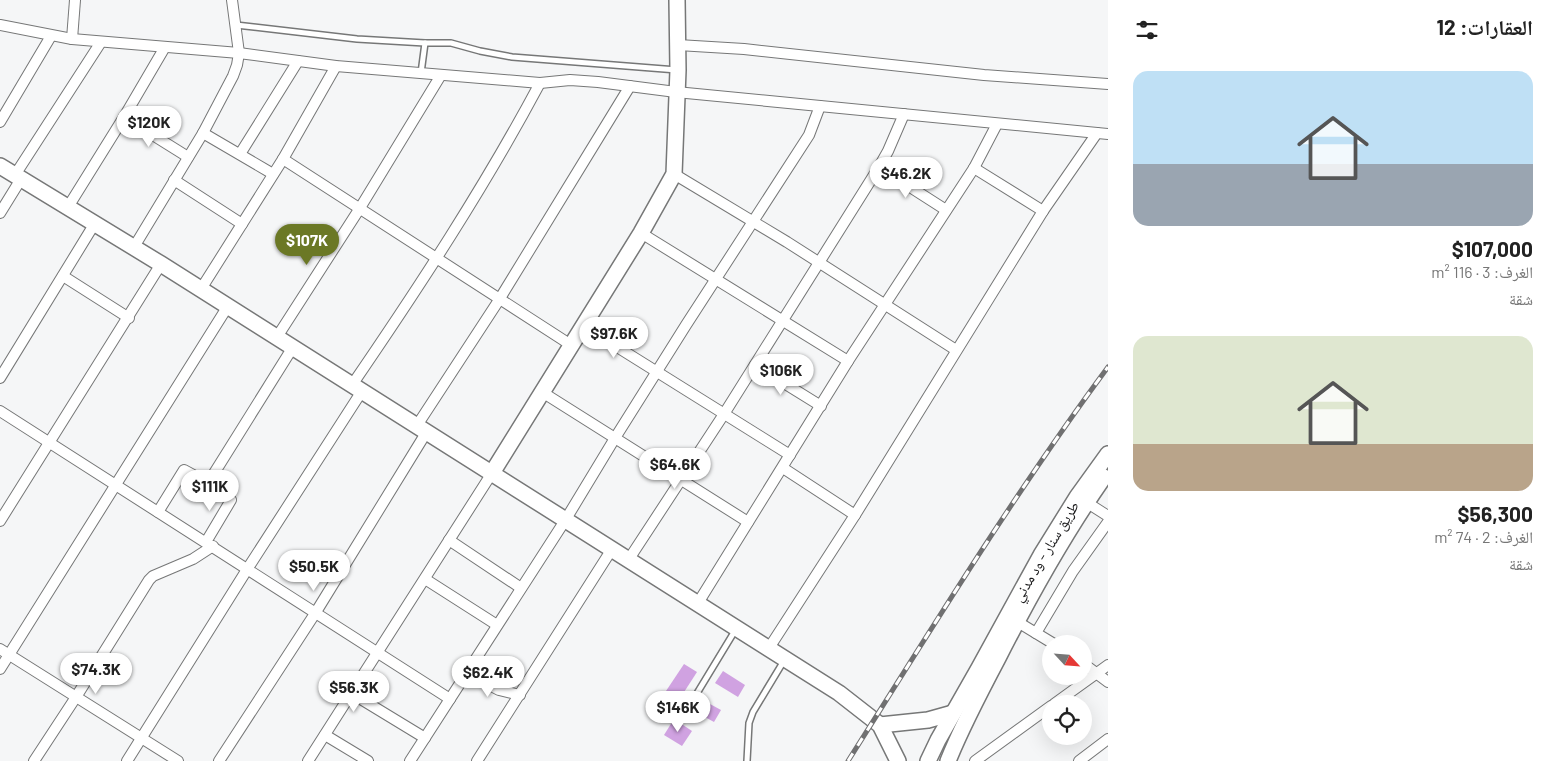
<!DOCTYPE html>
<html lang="ar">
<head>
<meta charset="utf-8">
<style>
	:root { --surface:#fff; --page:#f6f6f6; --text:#222; --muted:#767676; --accent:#6b7825 }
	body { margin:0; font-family:Barlow,"Noto Naskh Arabic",sans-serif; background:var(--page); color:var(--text); direction:rtl; height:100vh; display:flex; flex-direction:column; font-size:19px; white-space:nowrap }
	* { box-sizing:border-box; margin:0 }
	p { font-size:16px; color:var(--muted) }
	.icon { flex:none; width:28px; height:28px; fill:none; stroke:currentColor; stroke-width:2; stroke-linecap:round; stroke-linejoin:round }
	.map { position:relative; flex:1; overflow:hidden; direction:ltr }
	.sheet { display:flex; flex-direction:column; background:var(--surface); width:450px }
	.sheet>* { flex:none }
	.needle { width:32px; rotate:116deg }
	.tools { position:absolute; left:1042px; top:635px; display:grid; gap:10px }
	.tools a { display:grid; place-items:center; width:50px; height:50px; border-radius:50%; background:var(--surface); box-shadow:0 5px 20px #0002; font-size:25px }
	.price { position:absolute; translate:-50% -42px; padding:0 11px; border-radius:18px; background:#fff; color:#222; font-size:16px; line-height:32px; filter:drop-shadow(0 1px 2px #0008) }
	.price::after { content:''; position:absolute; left:50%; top:30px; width:15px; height:11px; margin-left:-8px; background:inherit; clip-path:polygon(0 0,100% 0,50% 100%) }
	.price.on { background:var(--accent); color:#fff }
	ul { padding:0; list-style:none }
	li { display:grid; align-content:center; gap:10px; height:265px; padding:0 25px }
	li span { display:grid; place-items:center; height:155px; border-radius:15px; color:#555 }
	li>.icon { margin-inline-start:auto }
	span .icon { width:90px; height:90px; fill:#fffc; stroke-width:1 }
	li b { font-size:21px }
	h2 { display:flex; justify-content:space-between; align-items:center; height:60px; padding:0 25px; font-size:21px }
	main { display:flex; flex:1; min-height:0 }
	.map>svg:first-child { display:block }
	.building { fill:#d0a2e1 }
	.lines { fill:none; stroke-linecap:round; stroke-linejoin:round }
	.lane-casing { stroke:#767777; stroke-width:8 }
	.street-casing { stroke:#767777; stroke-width:12 }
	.secondary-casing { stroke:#767777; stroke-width:18 }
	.lane { stroke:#fff; stroke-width:5 }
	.street { stroke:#fff; stroke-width:10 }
	.secondary { stroke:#fff; stroke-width:15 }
	.rail-casing { stroke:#707071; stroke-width:5 }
	.rail { stroke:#fff; stroke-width:3; stroke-dasharray:9; stroke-linecap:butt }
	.labels { text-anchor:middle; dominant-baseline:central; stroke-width:5; stroke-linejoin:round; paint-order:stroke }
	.street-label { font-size:15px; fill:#1c1c1d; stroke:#fff }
</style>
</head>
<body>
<main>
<section class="sheet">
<h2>العقارات: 12<svg class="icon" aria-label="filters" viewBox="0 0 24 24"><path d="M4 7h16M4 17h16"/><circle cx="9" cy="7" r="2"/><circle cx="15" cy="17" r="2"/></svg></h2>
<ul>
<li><span style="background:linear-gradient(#bfe0f5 60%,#9aa5b1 0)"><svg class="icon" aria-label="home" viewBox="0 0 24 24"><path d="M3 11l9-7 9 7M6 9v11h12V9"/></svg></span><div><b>$107,000</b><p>الغرف: 3 · 116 m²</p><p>شقة</p></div></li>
<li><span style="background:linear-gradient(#dfe7d0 70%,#b9a48a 0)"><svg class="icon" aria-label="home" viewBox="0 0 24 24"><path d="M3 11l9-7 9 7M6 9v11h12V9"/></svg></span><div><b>$56,300</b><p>الغرف: 2 · 74 m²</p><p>شقة</p></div></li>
</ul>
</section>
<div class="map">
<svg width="1108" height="761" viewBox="0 0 1108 761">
	<rect width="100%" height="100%" fill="#f5f6f7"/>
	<g class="building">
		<path d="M684 664 697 672 677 703 664 694Z"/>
		<path d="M723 671 745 685 738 697 715 683Z"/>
		<path d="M710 704 721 710 714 722 703 716Z"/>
		<path d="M674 719 692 731 682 746 664 735Z"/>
	</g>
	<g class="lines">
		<g class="lane-casing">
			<g id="lane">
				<path d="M236 25 357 39 425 43H451L480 51 512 57 677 70"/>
				<path d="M421 73 425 43"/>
				<path d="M682 718 736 629"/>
				<path d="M747 761 749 723 753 712 785 659"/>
			</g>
		</g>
		<g class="street-casing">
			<g id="street">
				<path d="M0 25 72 39 239 53 336 66 540 83 570 80 598 82 676 92 1108 134"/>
				<path d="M72 39 75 0"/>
				<path d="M678 45 744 49 984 75 1108 84"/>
				<path d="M124 117 188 157"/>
				<path d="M0 122 51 36"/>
				<path d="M203 133 273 174"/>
				<path d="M240 154 298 61"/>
				<path d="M283 159 571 345"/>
				<path d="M879 167 946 210"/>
				<path d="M974 168 1043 211"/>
				<path d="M674 174 787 242 956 350"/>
				<path d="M15 175 101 42"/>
				<path d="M174 180 242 224"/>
				<path d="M68 207 124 117 165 47"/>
				<path d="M0 213 21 179"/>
				<path d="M641 233 848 361"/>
				<path d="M134 247 203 133 233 76 237 65 239 53 232 0"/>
				<path d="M63 276 129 318"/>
				<path d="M201 289 283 159 336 66"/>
				<path d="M582 325 790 455"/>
				<path d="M277 337 360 208 441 75"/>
				<path d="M755 365 821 406"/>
				<path d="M0 378 95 223"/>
				<path d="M352 385C419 287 484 188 540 83"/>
				<path d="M542 392 748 522"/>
				<path d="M0 411 450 699"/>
				<path d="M416 427 499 300 630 86"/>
				<path d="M783 468 855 515"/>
				<path d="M208 483 293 347"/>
				<path d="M1086 502 1108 516"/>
				<path d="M158 512 184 470 208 483 231 500 206 542"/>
				<path d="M0 521 161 264"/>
				<path d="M449 540 521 588"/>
				<path d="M629 559 724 414 879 167 888 151 904 114"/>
				<path d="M425 579 497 625"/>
				<path d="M698 603 848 361 974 168 997 124"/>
				<path d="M1016 621 1054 644"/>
				<path d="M1036 633 1073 571 1108 522"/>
				<path d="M769 648 855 515 1043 211 1097 133"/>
				<path d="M0 649 178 761"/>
				<path d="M1084 664 1108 682"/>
				<path d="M0 669 228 306"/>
				<path d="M466 673 499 690 520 695"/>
				<path d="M351 693 425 738"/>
				<path d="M1054 704 1108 665"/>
				<path d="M325 735 368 761"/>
				<path d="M34 761 76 697 149 580 153 576 193 559 213 546"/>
				<path d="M127 761 248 568 362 391"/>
				<path d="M219 761 316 612 426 433"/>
				<path d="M308 761 492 473"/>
				<path d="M410 761 566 519 615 438 686 325 809 135 820 106"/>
				<path d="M477 761 612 549"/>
				<path d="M975 761 1051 706"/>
				<path d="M1079 761 1108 739"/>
			</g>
		</g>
		<g class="secondary-casing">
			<g id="secondary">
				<path d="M0 166 161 264 839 693 880 725 898 761"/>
				<path d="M492 473 641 233 674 174 678 70 677 0"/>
				<path d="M880 725 928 720 953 713"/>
				<path d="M928 761 938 740 979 668 1041 555 1077 497 1108 454"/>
				<path d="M948 761C962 726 980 692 998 658 1030 595 1064 534 1104 477"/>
			</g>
		</g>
		<use href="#lane" class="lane"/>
		<use href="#street" class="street"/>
		<use href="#secondary" class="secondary"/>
		<g class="rail-casing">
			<path id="rail" d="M848 761C932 628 1014 494 1108 367"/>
		</g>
		<use href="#rail" class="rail"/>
	</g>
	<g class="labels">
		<g class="street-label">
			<text transform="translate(1045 551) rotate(-59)">طريق سنار - ود مدني</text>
		</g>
	</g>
</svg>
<div class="tools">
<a><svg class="needle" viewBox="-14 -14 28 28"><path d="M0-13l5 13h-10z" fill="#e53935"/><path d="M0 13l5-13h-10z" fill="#767676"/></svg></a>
<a><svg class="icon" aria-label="locate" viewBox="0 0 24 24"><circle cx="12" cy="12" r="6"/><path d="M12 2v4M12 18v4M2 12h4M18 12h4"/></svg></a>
</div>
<b class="price" style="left:149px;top:148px">$120K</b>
<b class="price" style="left:906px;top:199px">$46.2K</b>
<b class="price on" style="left:307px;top:266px">$107K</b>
<b class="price" style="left:614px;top:359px">$97.6K</b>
<b class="price" style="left:781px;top:396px">$106K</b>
<b class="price" style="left:675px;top:490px">$64.6K</b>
<b class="price" style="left:210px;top:512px">$111K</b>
<b class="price" style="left:314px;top:592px">$50.5K</b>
<b class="price" style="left:96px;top:695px">$74.3K</b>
<b class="price" style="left:488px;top:698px">$62.4K</b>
<b class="price" style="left:354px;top:713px">$56.3K</b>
<b class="price" style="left:678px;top:733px">$146K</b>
</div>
</main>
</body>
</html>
